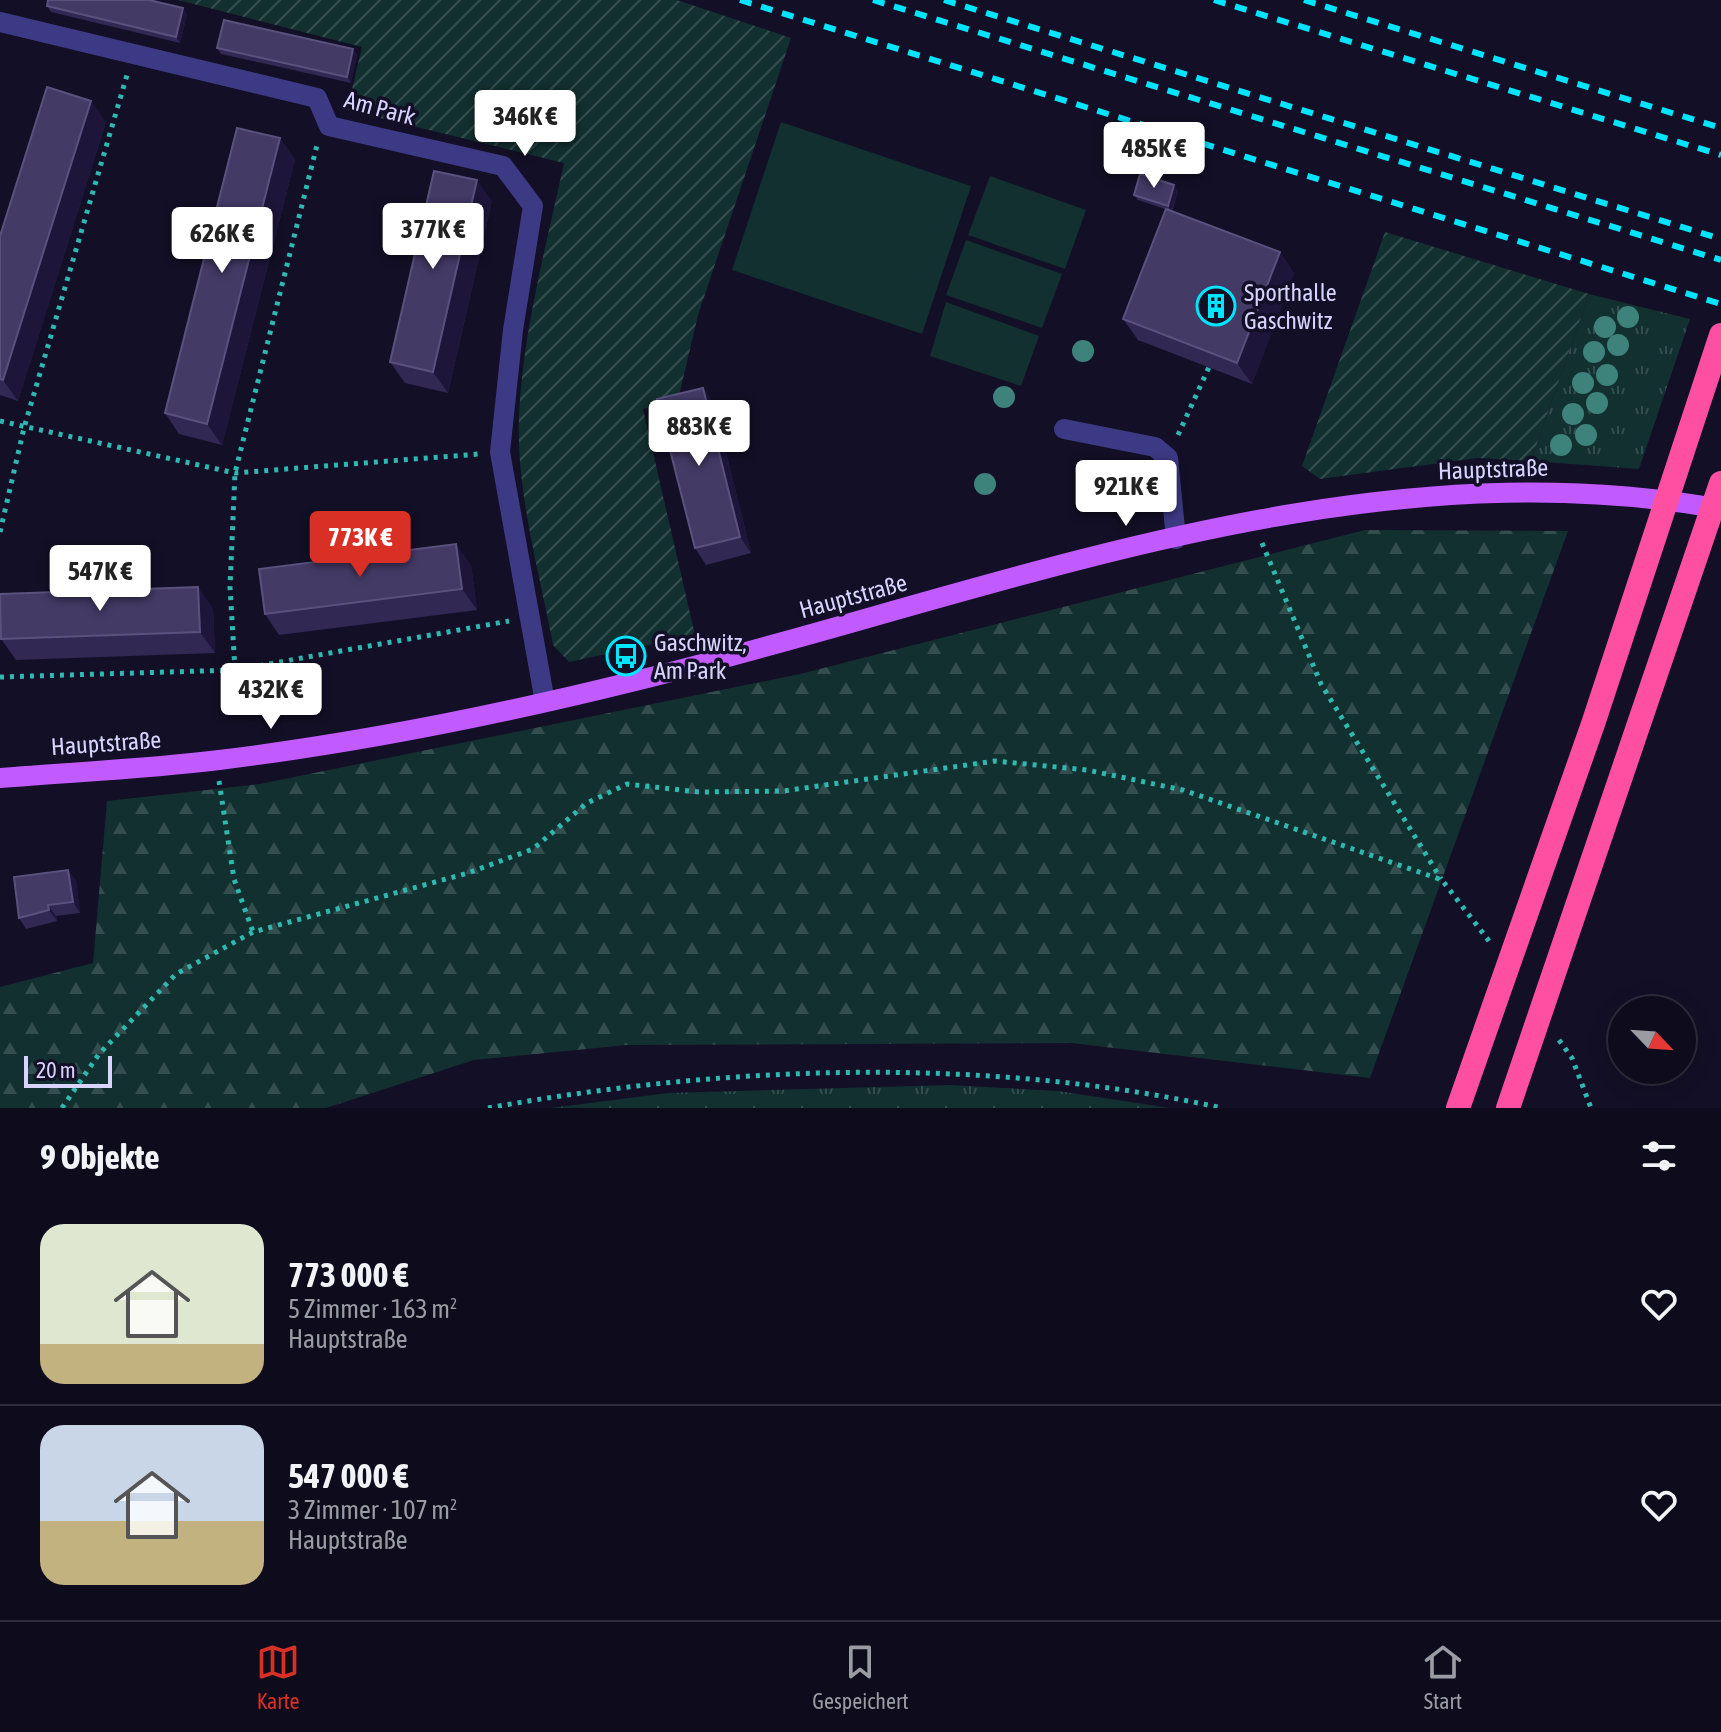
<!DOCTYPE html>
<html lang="de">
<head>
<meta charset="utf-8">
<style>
	:root { --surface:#0e0b1c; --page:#1c1929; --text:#f1f3f6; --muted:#9b9ba3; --line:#2e2b3b; --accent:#d93025 }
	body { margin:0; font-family:"Asap Condensed",sans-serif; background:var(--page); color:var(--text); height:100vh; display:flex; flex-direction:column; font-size:30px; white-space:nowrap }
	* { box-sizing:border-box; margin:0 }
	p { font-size:26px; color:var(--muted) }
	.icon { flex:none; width:44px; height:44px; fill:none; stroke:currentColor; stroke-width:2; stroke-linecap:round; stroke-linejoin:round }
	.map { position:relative; height:1108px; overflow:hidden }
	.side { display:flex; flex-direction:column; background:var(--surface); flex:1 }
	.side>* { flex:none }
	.needle { width:52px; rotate:115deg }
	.buttons { position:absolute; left:1608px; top:996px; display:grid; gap:16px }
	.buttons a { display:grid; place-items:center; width:88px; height:88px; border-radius:50%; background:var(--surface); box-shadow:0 4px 20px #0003,0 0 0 2px var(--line); font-size:40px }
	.scale { position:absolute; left:24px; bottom:20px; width:88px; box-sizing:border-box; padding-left:8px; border:4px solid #d9d4ff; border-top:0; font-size:22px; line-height:28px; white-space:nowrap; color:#d9d4ff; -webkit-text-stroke:6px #130f26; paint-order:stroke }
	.price { position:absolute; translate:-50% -68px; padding:0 18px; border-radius:8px; background:#fff; color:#222; font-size:26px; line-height:52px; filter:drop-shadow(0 2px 4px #0008) }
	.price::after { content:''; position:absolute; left:50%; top:48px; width:24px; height:18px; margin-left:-12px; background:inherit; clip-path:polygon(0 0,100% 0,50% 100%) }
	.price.selected { background:var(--accent); color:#fff }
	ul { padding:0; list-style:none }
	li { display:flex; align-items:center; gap:24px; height:200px; padding:0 40px }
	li+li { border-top:2px solid var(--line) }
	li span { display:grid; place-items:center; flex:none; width:224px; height:160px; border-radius:24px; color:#555 }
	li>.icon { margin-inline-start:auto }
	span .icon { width:96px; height:96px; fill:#fffc; stroke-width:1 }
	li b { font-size:34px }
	h2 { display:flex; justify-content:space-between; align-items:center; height:96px; padding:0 40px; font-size:34px }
	.menu { display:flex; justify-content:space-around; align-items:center; height:112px; border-top:2px solid var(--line); background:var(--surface); font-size:22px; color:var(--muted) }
	.menu a { display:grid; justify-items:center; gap:4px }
	.menu .selected { color:var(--accent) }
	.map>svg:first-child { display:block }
	.grass { fill:url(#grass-tufts) }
	.forest { fill:url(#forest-firs) }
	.garden { fill:url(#garden-furrows) }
	.pitch { fill:#12302f }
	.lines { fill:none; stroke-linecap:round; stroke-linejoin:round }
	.path { stroke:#2fb8b0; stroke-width:5; stroke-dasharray:4 6; stroke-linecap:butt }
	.minor { stroke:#3d3a85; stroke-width:20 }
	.major { stroke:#c25bff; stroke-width:20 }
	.rail { stroke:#00e5ff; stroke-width:6; stroke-dasharray:12 10; stroke-linecap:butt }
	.highway-bridge { stroke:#ff4fa3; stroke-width:24 }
	.tree { fill:#3d827b }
	.wall { fill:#312854 }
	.shaded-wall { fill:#1d163a }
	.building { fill:#433a66; stroke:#5a527e; stroke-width:2 }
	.labels { text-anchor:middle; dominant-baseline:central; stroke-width:7; stroke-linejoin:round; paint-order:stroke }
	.street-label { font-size:24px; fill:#d9d4ff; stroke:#130f26 }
	.poi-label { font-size:24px; fill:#d9d4ff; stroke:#130f26; text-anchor:start }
</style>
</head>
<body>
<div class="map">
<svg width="1721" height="1108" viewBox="0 0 1721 1108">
	<defs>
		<pattern id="grass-tufts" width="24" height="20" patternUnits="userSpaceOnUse" patternTransform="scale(2)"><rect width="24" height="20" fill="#12302f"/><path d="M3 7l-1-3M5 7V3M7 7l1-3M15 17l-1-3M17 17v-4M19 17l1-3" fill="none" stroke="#344d4e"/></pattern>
		<pattern id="forest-firs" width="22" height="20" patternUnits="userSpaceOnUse" patternTransform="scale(2)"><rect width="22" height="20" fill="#12302f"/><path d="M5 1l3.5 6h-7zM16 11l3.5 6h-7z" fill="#344d4e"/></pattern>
		<pattern id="garden-furrows" width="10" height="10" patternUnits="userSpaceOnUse" patternTransform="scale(2)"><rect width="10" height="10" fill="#12302f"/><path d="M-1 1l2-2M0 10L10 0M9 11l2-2" fill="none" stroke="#344d4e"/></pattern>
	</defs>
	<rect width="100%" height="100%" fill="#130f26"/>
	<g class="grass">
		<path d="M1589 294 1690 319 1639 469 1531 461Z"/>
		<path d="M950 1085 1058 1091 1170 1108H551L668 1093Z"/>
	</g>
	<path class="forest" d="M1365 530 1568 531 1370 1078 1071 1043 627 1045 474 1060 326 1108H0V987L93 963 107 801 260 784 800 674Z"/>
	<g class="garden">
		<path d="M178 0H677L791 38 698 315 678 400 643 409 695 635 569 662 553 645C539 570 516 492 519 416 523 330 546 247 564 163L347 110 362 47Z"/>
		<path d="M1385 232 1589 294 1531 461 1477 458 1320 479 1302 466Z"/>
	</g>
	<g class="pitch">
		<path d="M781 122 971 186 922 334 732 270Z"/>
		<path d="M990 176 1086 210 1065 269 968 235Z"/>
		<path d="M966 240 1062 274 1042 328 946 295Z"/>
		<path d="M946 302 1039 336 1021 386 930 356Z"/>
	</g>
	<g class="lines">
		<g class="path">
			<path d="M0 421 235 473 479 454"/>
			<path d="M1178 435 1209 367"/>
			<path d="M0 532 24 428 127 75"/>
			<path d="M1262 543 1321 684 1441 879"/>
			<path d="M235 670 230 587 235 473 317 145"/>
			<path d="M0 677 235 670 509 621"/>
			<path d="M219 781 234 879 253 932"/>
			<path d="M1559 1040 1572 1058 1591 1108"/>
			<path d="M62 1108 99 1054 176 974 253 932 468 873 533 849 587 803 627 784 699 792 783 791 995 761 1087 770 1183 790 1442 880 1489 941"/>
			<path d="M488 1108C725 1065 985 1056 1222 1108"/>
		</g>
		<g class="minor">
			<path d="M0 22 317 98 329 126 503 166 533 206 513 330 500 452 545 702"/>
			<path d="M1064 429 1155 447 1168 458 1176 539"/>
		</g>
		<path class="major" d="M0 778C73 772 147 769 219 760 359 743 498 715 635 681 988 595 1351 442 1721 509"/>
		<g class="rail">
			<path d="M740 0 1721 304"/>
			<path d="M873 0 1721 260"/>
			<path d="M944 0 1721 239"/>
			<path d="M1214 0 1721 155"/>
			<path d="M1304 0 1721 128"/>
		</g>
		<g class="highway-bridge">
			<path d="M1458 1108 1593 724 1721 335"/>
			<path d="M1508 1108 1721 483"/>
		</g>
	</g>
	<g class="tree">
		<circle cx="1628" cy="317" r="11"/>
		<circle cx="1605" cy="327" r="11"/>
		<circle cx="1618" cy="345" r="11"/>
		<circle cx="1083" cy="351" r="11"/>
		<circle cx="1594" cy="352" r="11"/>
		<circle cx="1607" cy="375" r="11"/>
		<circle cx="1583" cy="383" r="11"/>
		<circle cx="1004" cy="397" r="11"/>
		<circle cx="1597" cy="403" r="11"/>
		<circle cx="1573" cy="414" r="11"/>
		<circle cx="1586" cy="435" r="11"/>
		<circle cx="1561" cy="445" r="11"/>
		<circle cx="985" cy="484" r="11"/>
	</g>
	<g class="wall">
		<path d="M47 6 187 14 180 43 51 12Z"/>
		<path d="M217 48 353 49 357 55 351 83 221 54Z"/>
		<path d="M106 122 18 401 0 395V236Z"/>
		<path d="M280 138 295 160 222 445 179 434 165 413Z"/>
		<path d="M1178 191 1172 211 1280 252 1294 273 1252 384 1138 340 1123 319 1165 209 1138 200 1134 195Z"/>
		<path d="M492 201 448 393 405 383 390 362Z"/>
		<path d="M703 388 714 404 751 553 706 565 695 548Z"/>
		<path d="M471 565 477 610 279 635 265 614Z"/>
		<path d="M213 608 215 653 16 660 1 639Z"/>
		<path d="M68 870 76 881 80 913 56 916 57 921 26 929 19 918Z"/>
	</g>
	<g class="shaded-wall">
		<path d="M183 8 187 14 180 43 176 37Z"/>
		<path d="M353 49 357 55 351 83 347 77Z"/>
		<path d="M91 101 106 122 18 401 3 380Z"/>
		<path d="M280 138 295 160 222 445 207 424Z"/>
		<path d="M477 180 492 201 448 393 433 372Z"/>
		<path d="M1174 185 1178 191 1171 211 1168 206Z"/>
		<path d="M1280 252 1294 273 1252 384 1237 363Z"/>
		<path d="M703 388 714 404 751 553 740 537Z"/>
		<path d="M456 544 471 565 477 610 462 589Z"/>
		<path d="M198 587 213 608 215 653 200 632Z"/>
		<path d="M68 870 76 881 80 913 73 902Z"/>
		<path d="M48 905 56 916 57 921 49 910Z"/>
	</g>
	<g class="building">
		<path d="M48 0H149L183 8 176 37 47 6Z"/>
		<path d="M224 20 353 49 347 77 217 48Z"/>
		<path d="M47 87 91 101 3 380 0 379V236Z"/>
		<path d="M237 128 280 138 207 424 165 413Z"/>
		<path d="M434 171 477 180 433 372 390 362Z"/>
		<path d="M1140 174 1174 185 1168 206 1134 195Z"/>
		<path d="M1166 209 1280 252 1237 363 1123 319Z"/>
		<path d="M703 388 740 537 695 548 657 399Z"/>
		<path d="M456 544 462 589 265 614 259 569Z"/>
		<path d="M198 587 200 632 1 639 0 594Z"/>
		<path d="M68 870 73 902 48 905 49 910 19 918 14 877Z"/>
	</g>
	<defs>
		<g id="building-ring" transform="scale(2)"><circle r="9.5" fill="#130f26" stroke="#00e5ff" stroke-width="1.5"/><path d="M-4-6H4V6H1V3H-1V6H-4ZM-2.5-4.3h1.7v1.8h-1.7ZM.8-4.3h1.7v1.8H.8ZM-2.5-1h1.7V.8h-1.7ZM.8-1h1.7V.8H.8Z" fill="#00e5ff"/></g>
		<g id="bus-ring" transform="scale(2)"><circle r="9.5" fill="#130f26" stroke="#00e5ff" stroke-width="1.5"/><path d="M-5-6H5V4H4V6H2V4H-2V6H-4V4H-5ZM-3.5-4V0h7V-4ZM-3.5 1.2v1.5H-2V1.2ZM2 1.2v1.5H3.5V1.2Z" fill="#00e5ff"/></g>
	</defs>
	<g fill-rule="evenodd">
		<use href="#building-ring" x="1216" y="306"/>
		<use href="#bus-ring" x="626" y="656"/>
	</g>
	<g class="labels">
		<g class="street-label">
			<text transform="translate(380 108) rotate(15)">Am Park</text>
			<text transform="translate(1493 469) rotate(-2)">Hauptstraße</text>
			<text transform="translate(853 596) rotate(-15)">Hauptstraße</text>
			<text transform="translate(106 743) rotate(-4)">Hauptstraße</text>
		</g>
		<g class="poi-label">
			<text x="1244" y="292">Sporthalle<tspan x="1244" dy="28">Gaschwitz</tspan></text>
			<text x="654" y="642">Gaschwitz,<tspan x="654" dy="28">Am Park</tspan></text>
		</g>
	</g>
</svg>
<div class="buttons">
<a><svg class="needle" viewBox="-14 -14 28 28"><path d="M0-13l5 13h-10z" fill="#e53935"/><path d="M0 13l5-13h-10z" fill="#9b9ba3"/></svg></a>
</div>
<div class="scale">20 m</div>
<b class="price" style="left:525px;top:158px">346K €</b>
<b class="price" style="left:1154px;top:190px">485K €</b>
<b class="price" style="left:433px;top:271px">377K €</b>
<b class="price" style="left:222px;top:275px">626K €</b>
<b class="price" style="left:699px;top:468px">883K €</b>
<b class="price" style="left:1126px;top:528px">921K €</b>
<b class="price selected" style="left:360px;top:579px">773K €</b>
<b class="price" style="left:100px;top:613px">547K €</b>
<b class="price" style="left:271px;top:731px">432K €</b>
</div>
<section class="side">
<h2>9 Objekte<svg class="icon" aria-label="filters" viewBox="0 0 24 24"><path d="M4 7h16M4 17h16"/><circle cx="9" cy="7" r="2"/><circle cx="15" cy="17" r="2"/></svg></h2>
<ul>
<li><span style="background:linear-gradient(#dfe7d0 75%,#c2b280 0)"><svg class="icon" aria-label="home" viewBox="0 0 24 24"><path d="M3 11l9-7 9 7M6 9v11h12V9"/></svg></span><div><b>773 000 €</b><p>5 Zimmer · 163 m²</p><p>Hauptstraße</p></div><svg class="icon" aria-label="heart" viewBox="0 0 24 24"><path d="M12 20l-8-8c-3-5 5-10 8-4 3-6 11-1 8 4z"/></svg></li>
<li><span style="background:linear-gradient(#c9d6e8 60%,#c2b280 0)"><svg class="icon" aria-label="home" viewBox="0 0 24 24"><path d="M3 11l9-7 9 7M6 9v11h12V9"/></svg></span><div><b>547 000 €</b><p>3 Zimmer · 107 m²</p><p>Hauptstraße</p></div><svg class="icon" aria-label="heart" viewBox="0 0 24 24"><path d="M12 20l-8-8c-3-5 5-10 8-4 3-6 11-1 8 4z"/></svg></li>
</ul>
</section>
<nav class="menu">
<a class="selected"><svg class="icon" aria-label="map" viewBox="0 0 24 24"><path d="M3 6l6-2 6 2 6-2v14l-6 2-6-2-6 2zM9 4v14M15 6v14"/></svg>Karte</a>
<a><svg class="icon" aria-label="saved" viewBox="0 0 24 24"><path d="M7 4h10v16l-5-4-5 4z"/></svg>Gespeichert</a>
<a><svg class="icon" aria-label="home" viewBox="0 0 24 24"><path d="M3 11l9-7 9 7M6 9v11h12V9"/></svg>Start</a>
</nav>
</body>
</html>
